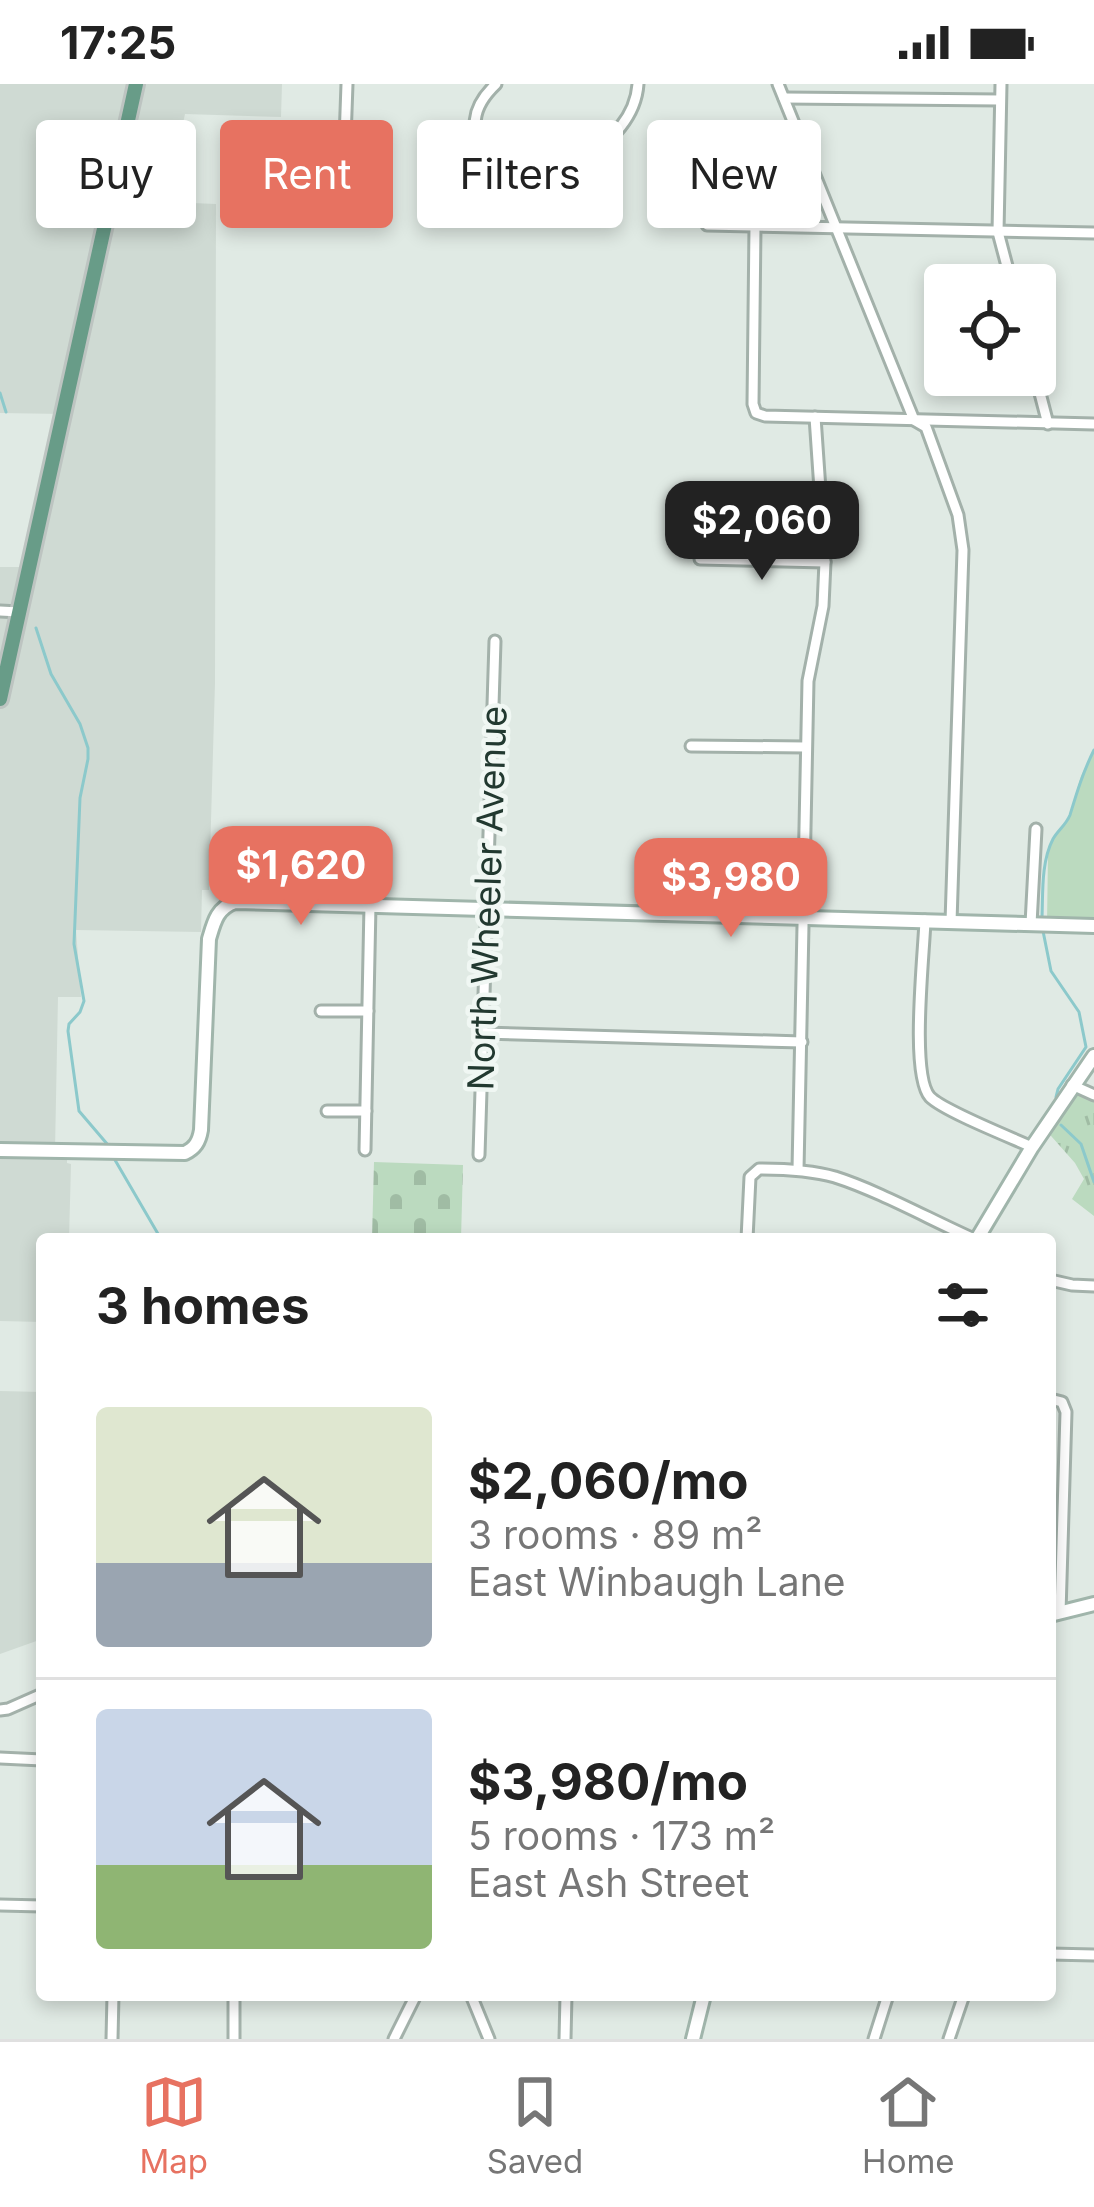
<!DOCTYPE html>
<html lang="en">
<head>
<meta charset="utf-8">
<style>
	:root { --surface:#fff; --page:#f6f6f6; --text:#222; --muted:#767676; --line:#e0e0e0; --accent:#e77261 }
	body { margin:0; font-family:Inter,sans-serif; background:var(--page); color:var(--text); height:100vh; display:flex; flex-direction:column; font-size:45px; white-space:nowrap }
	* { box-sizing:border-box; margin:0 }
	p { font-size:39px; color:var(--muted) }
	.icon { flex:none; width:66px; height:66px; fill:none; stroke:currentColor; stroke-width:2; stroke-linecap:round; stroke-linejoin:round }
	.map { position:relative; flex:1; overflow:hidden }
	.details { position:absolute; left:36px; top:1149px; width:1020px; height:768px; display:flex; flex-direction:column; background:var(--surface); border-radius:12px; box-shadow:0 6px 18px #0003 }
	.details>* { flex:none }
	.hud { position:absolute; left:36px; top:36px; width:1023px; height:108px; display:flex; gap:24px }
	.tools { position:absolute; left:924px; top:180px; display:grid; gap:24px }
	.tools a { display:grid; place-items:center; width:132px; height:132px; border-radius:12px; background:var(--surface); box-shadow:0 6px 18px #0003; font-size:60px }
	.price { position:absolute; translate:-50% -102px; padding:0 27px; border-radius:24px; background:var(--accent); color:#fff; font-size:39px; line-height:78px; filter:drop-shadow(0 3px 6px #0008) }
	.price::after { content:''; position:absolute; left:50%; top:72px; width:36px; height:27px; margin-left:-18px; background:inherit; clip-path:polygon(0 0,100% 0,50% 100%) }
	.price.active { background:#222; color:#fff }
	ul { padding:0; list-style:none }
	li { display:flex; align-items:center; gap:36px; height:300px; padding:0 60px }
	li+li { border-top:3px solid var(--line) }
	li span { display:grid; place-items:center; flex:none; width:336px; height:240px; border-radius:12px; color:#555 }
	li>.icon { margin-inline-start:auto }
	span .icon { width:144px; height:144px; fill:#fffc; stroke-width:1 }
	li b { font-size:51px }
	h2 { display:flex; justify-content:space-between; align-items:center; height:144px; padding:0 60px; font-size:51px }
	.tag { padding:0 42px; border-radius:12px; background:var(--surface); box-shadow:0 6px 18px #0003; font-size:42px; line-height:108px }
	.tag.active { background:var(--accent); color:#fff }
	.status { display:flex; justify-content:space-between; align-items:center; height:84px; padding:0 60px; background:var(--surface); direction:ltr }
	.status svg { height:33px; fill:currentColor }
	.dock { display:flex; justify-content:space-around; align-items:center; height:168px; border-top:3px solid var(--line); background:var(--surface); font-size:33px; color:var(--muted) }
	.dock a { display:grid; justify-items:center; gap:6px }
	.dock .active { color:var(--accent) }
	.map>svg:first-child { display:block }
	.built { fill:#cfdad3 }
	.grass { fill:#bbdabf }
	.cemetery { fill:url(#cemetery-stones) }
	.park { fill:url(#park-tufts) }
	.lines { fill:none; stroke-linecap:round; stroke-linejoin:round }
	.stream { stroke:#8cc9cb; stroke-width:3 }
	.street-casing { stroke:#a3b1aa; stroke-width:15 }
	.secondary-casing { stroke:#a0b5ab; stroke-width:18 }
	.primary-casing { stroke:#bdc4c1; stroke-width:20 }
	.street { stroke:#fff; stroke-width:9 }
	.secondary { stroke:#fff; stroke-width:12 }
	.primary { stroke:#689c88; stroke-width:14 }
	.labels { text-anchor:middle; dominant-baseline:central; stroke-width:9; stroke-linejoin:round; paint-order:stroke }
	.street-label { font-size:36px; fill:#223930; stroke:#f0f7f3 }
</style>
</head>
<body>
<div class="status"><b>17:25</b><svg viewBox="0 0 49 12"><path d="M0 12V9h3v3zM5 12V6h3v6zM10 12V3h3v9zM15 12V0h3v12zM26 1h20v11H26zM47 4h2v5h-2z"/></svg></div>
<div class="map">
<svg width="1094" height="1955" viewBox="0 0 1094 1955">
	<defs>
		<pattern id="cemetery-stones" width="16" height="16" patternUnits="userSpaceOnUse" patternTransform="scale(3)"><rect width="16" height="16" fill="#bbdabf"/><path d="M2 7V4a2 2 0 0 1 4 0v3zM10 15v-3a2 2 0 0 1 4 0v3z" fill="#a0bca4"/></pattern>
		<pattern id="park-tufts" width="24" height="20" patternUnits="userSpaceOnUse" patternTransform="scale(3)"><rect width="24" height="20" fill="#bbdabf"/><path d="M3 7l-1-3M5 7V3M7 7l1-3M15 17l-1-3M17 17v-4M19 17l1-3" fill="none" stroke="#a0bca4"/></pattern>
	</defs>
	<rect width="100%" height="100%" fill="#e0eae4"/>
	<g class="built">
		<path d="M0 0H282L281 33 185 30 167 118 216 120 215 599 209 806H202L201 848 76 846 81 913H58L55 1066 67 1067V1079L71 1080 69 1155H42V1238L0 1237V483H29L63 330 0 329Z"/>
		<path d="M0 1307 42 1308V1555L0 1570Z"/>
	</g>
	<path class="grass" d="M1094 666V842L1047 841 1048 769 1054 753 1069 733 1081 692Z"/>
	<path class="cemetery" d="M374 1078 463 1081 461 1155H372Z"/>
	<path class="park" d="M1072 1001 1094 1011V1132L1072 1115 1084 1095 1075 1079 1044 1044Z"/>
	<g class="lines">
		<g class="stream">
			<path d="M0 309 6 328"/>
			<path d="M36 544 51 590 80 640 88 664V675L80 714 74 860 84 917 80 928 69 940 68 947 79 1027 108 1061"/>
			<path d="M1042 833C1043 809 1041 778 1053 755 1058 746 1066 741 1070 731 1077 708 1083 688 1094 666"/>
			<path d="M1043 847 1051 887 1079 928 1086 963 1058 1005 1056 1013"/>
			<path d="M1061 1041 1081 1060 1094 1098"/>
			<path d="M115 1076 161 1155"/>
		</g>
		<g class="street-casing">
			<g id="street">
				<path d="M496 0C474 21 462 52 499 67 510 71 524 70 536 70 551 70 568 73 583 69 612 61 636 30 638 0"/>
				<path d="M778 0 914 336 926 343 958 431 963 466 951 838"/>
				<path d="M1001 0 998 148 1012 201"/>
				<path d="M784 14 1000 16"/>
				<path d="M343 111 347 0"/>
				<path d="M707 141 1094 149"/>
				<path d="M755 142 753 320 756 329 765 332 1094 340"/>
				<path d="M1035 290 1048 340"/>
				<path d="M700 475 825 478"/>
				<path d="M0 527 19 528"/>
				<path d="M691 662 805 663"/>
				<path d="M925 836C924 870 910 991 930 1013 944 1027 1010 1053 1032 1063"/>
				<path d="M1031 840 1036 745"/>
				<path d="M321 927H368"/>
				<path d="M482 949 802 958"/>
				<path d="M1072 1001 1094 1011"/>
				<path d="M327 1027H366"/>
				<path d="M365 1066 370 821"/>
				<path d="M479 1071 495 557"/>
				<path d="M798 1086 808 597 823 522 825 478 815 333"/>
				<path d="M747 1155 750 1093 759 1085C784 1085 810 1086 835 1093 879 1107 931 1136 974 1155"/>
				<path d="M1050 1196 1072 1201 1094 1202"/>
				<path d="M1050 1315 1062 1318 1066 1328 1060 1529"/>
				<path d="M0 1626 8 1625 42 1610"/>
				<path d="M0 1674 42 1676"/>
				<path d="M0 1821 42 1822"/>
				<path d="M1050 1870 1094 1871"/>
				<path d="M234 1911V1955"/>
				<path d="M471 1911 489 1955"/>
				<path d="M112 1955 113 1911"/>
				<path d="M394 1955 416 1911"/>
				<path d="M565 1955 566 1911"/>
				<path d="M874 1955 888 1911"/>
				<path d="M949 1955 964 1911"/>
			</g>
		</g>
		<g class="secondary-casing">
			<g id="secondary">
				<path d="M0 1066 185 1069C195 1064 199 1058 201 1046L209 855C214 838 217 824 235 818L1094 842"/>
				<path d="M977 1155 1032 1063 1094 972"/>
				<path d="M1050 1531 1094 1520"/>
				<path d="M693 1955 704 1911"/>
			</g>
		</g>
		<g class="primary-casing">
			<path id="primary" d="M0 615 136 0"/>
		</g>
		<use href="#street" class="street"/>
		<use href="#secondary" class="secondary"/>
		<use href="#primary" class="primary"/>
	</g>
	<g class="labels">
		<g class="street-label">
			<text transform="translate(487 814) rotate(-88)">North Wheeler Avenue</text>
		</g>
	</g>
</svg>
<div class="tools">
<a><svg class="icon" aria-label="locate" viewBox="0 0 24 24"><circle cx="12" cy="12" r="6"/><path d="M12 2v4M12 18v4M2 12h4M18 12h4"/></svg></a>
</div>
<b class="price active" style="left:762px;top:499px">$2,060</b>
<b class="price" style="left:301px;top:844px">$1,620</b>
<b class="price" style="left:731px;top:856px">$3,980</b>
<div class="hud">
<a class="tag">Buy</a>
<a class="tag active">Rent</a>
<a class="tag">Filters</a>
<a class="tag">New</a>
</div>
<section class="details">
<h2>3 homes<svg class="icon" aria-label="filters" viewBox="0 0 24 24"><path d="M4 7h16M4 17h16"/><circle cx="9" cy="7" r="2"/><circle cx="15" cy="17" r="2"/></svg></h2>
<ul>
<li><span style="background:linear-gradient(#dfe7d0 65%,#9aa5b1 0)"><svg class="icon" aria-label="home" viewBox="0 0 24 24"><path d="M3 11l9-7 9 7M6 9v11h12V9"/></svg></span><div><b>$2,060/mo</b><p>3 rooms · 89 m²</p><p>East Winbaugh Lane</p></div></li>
<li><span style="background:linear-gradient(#c9d6e8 65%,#8fb573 0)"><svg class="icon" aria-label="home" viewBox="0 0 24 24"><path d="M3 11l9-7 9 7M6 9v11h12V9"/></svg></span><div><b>$3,980/mo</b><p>5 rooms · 173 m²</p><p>East Ash Street</p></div></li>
</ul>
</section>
</div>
<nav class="dock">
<a class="active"><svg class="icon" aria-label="map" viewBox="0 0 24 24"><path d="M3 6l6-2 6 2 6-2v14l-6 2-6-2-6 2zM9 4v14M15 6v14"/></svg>Map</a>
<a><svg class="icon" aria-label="saved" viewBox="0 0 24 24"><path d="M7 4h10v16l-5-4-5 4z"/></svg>Saved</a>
<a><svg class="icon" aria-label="home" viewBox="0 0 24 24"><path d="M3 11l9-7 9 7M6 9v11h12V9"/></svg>Home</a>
</nav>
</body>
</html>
